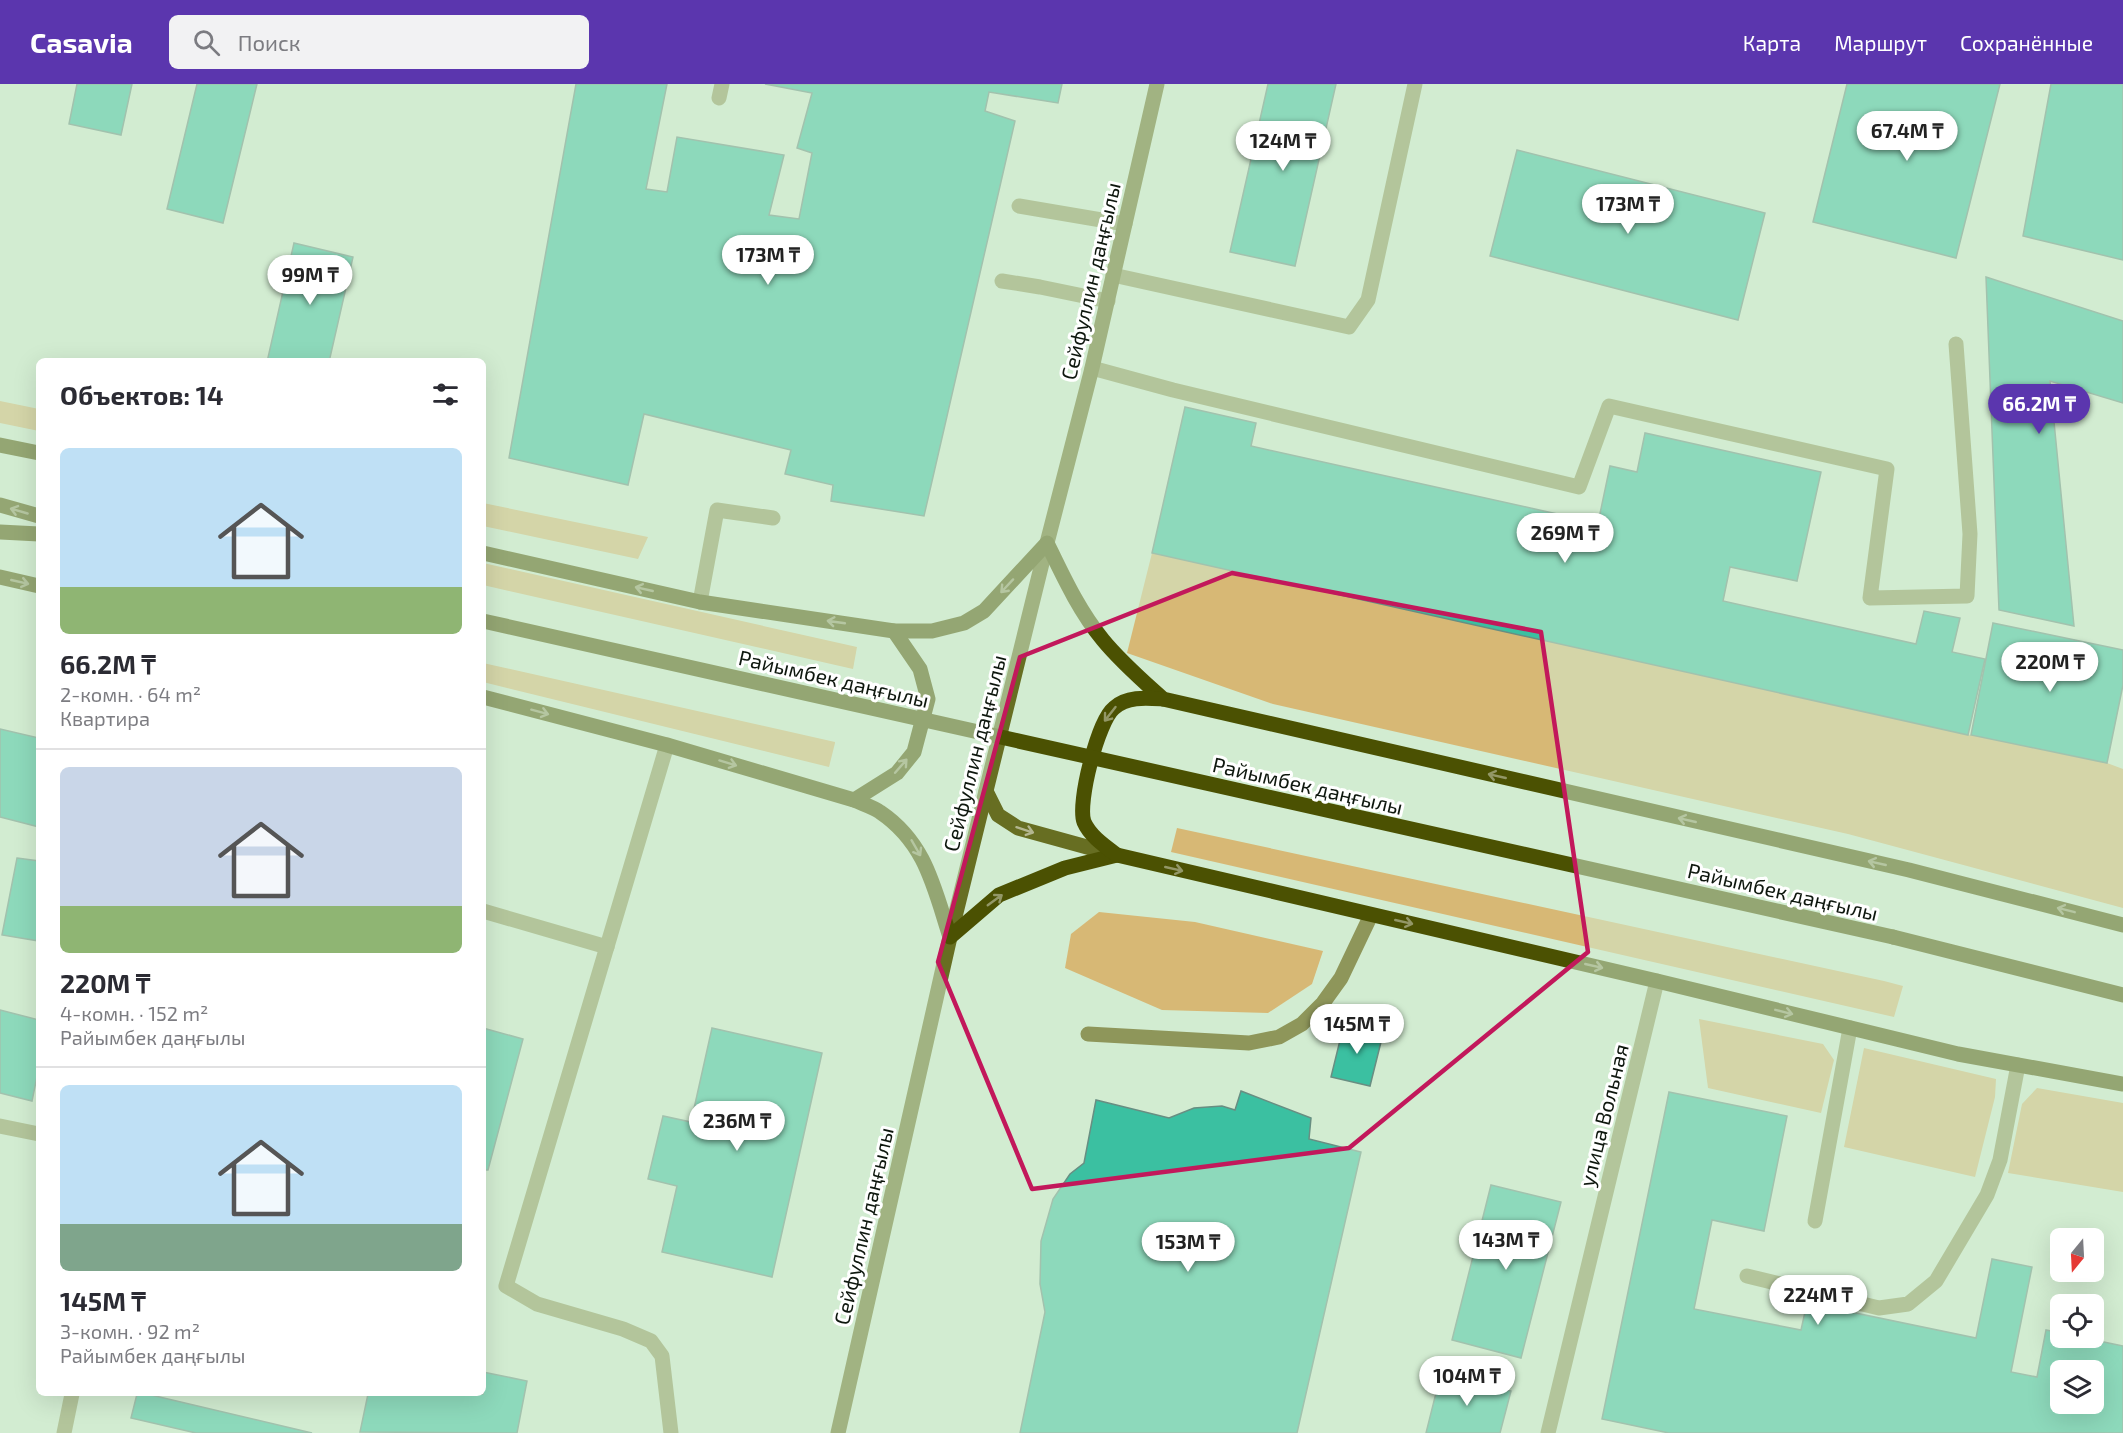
<!DOCTYPE html>
<html lang="ru">
<head>
<meta charset="utf-8">
<style>
	:root { --surface:#fff; --page:#f2f2f3; --text:#2b2b33; --muted:#7c7c81; --line:#e1e1e2; --accent:#5b36ae }
	body { margin:0; font-family:"Exo 2",sans-serif; background:var(--page); color:var(--text); height:100vh; display:flex; flex-direction:column; font-size:22px; white-space:nowrap }
	* { box-sizing:border-box; margin:0 }
	p { font-size:20px; color:var(--muted) }
	.icon { flex:none; width:33px; height:33px; fill:none; stroke:currentColor; stroke-width:2; stroke-linecap:round; stroke-linejoin:round }
	.map { position:relative; flex:1; overflow:hidden }
	.side { position:absolute; left:36px; top:274px; width:450px; height:1038px; display:flex; flex-direction:column; background:var(--surface); border-radius:9px; box-shadow:0 6px 24px #0002 }
	.side>* { flex:none }
	.needle { width:39px; rotate:198deg }
	.controls { position:absolute; left:2050px; top:1144px; display:grid; gap:12px }
	.controls a { display:grid; place-items:center; width:54px; height:54px; border-radius:9px; background:var(--surface); box-shadow:0 6px 24px #0002; font-size:30px }
	.price { position:absolute; translate:-50% -51px; padding:0 14px; border-radius:21px; background:#fff; color:#222; font-size:20px; line-height:39px; filter:drop-shadow(0 2px 3px #0008) }
	.price::after { content:''; position:absolute; left:50%; top:36px; width:18px; height:14px; margin-left:-9px; background:inherit; clip-path:polygon(0 0,100% 0,50% 100%) }
	.price.selected { background:var(--accent); color:#fff }
	ul { padding:0; list-style:none }
	li { display:grid; align-content:center; gap:12px; height:318px; padding:0 24px }
	li+li { border-top:2px solid var(--line) }
	li span { display:grid; place-items:center; height:186px; border-radius:9px; color:#555 }
	li>.icon { margin-inline-start:auto }
	span .icon { width:108px; height:108px; fill:#fffc; stroke-width:1 }
	li b { font-size:26px }
	h2 { display:flex; justify-content:space-between; align-items:center; height:72px; padding:0 24px; font-size:26px }
	header { display:flex; align-items:center; gap:36px; box-sizing:border-box; height:84px; padding:0 30px; background:var(--accent); color:#fff }
	header strong { font-size:28px }
	nav { display:flex; gap:33px; margin-inline-start:auto; font-size:21px }
	.search { width:420px; height:54px; background:var(--page); display:flex; align-items:center; gap:15px; box-sizing:border-box; padding:0 21px; border-radius:9px; color:var(--muted); font-size:22px }
	.map>svg:first-child { display:block }
	.green { fill:#d7b875 }
	.building { fill:#3bc0a1; stroke:#688e82; stroke-width:1.5; fill-rule:evenodd }
	.lines { fill:none; stroke-linecap:round; stroke-linejoin:round }
	.lane { stroke:#8e965a; stroke-width:15 }
	.street { stroke:#8e965a; stroke-width:15 }
	.secondary { stroke:#676e22; stroke-width:15 }
	.primary { stroke:#4b5102; stroke-width:15 }
	.primary-bridge { stroke:#4b5102; stroke-width:15 }
	.oneway { stroke:#939767 }
	.oneway2 { stroke:#b3b690 }
	.marked { fill:none; stroke:#c2185b; stroke-width:4.5; stroke-linejoin:round }
	.labels { text-anchor:middle; dominant-baseline:central; stroke-width:6; stroke-linejoin:round; paint-order:stroke }
	.street-label { font-size:21px; fill:#0e170e; stroke:#fff }
</style>
</head>
<body>
<header>
<strong>Casavia</strong>
<div class="search"><svg class="icon" aria-label="search" viewBox="0 0 24 24"><circle cx="10" cy="10" r="6"/><path d="M15 15l6 6"/></svg>Поиск</div>
<nav><a>Карта</a><a>Маршрут</a><a>Сохранённые</a></nav>
</header>
<div class="map">
<svg width="2123" height="1349" viewBox="0 0 2123 1349">
	<rect width="100%" height="100%" fill="#d2ecd1"/>
	<g class="green">
		<path d="M0 317 39 325V347L0 339Z"/>
		<path d="M483 419 648 453 638 475 483 442Z"/>
		<path d="M1152 469 1971 651 2107 679 2123 685V824L1848 750 1273 620 1127 569Z"/>
		<path d="M483 479 857 563 853 585 483 501Z"/>
		<path d="M483 579 835 658V659L829 683 483 598Z"/>
		<path d="M1177 744 1884 897 1903 902 1894 933 1171 768Z"/>
		<path d="M1099 828 1195 838 1323 867 1312 900 1268 929 1162 926 1065 884 1071 850Z"/>
		<path d="M1699 935 1823 960 1834 976 1821 1029 1708 1004Z"/>
		<path d="M1864 964 1996 995 1995 1013 1975 1093 1844 1063Z"/>
		<path d="M2037 1004 2123 1019V1108L2008 1089 2022 1020Z"/>
	</g>
	<g class="building">
		<path d="M77 0H132L121 51 69 40Z"/>
		<path d="M197 0H257L223 139 167 125Z"/>
		<path d="M576 0H667L646 105 667 108 677 53 784 71 769 131 799 135 812 69 797 64 812 9 765 0H1062L1058 19 989 8 985 27 1015 37 924 432 831 417 833 401 785 390 791 366 644 330 628 401 509 374Z"/>
		<path d="M1268 0H1336L1295 182 1230 168Z"/>
		<path d="M1847 0H2000L1956 174 1813 138Z"/>
		<path d="M2051 0H2123V176L2023 152Z"/>
		<path d="M1517 66 1765 129 1738 236 1490 172Z"/>
		<path d="M294 159 353 173 329 278H267Z"/>
		<path d="M1986 193 2123 237V319L2050 297 2074 542 1999 526Z"/>
		<path d="M1185 323 1256 339 1251 362 1598 439 1610 382 1637 388 1645 349 1821 388 1797 497 1730 483 1723 517 1916 560 1924 527 1960 534 1952 568 1985 575 1968 651 1152 469Z"/>
		<path d="M1993 539 2123 566V601L2107 679 1971 651Z"/>
		<path d="M0 645 39 654V743L0 733Z"/>
		<path d="M17 774 39 777V857L2 851Z"/>
		<path d="M0 926 39 936V983L32 1017 0 1009Z"/>
		<path d="M1344 940 1383 950 1370 1002 1331 993Z"/>
		<path d="M483 944 523 955 488 1086H483Z"/>
		<path d="M712 944 822 969 772 1193 662 1168 677 1102 648 1095 663 1032 691 1038Z"/>
		<path d="M1241 1007 1311 1034 1309 1055 1361 1068 1297 1349H1020L1045 1228 1040 1200 1041 1157 1053 1115 1070 1090 1084 1079 1096 1016 1169 1034 1194 1024 1222 1022 1235 1026Z"/>
		<path d="M1669 1008 1787 1032 1764 1147 1712 1136 1694 1225 1801 1246 1807 1219 1976 1254 1992 1175 2032 1183 2011 1288 2037 1293 2046 1246 2061 1249V1254H2085L2123 1262V1349H1669L1602 1335ZM2061 1287H2094V1320H2061Z"/>
		<path d="M1491 1101 1561 1118 1521 1274 1452 1256Z"/>
		<path d="M483 1288 527 1297 517 1349 360 1348 368 1310H483Z"/>
		<path d="M1441 1289 1511 1307 1500 1349H1426Z"/>
		<path d="M137 1310H147L312 1349H196L131 1334Z"/>
	</g>
	<g class="lines">
		<g class="lane">
			<path d="M719 14 722 0"/>
			<path d="M1019 122 1125 140"/>
			<path d="M1113 191 1349 243 1368 216 1415 0"/>
			<path d="M1002 197 1040 203 1108 217"/>
			<path d="M1092 284 1173 306 1579 403 1609 322 1887 385 1870 514 1967 512 1970 450 1956 260"/>
			<path d="M700 518 717 426 773 434"/>
			<path d="M667 661 506 1202 537 1220 623 1245 651 1257 662 1272 671 1349"/>
			<path d="M483 827 607 863"/>
			<path d="M1088 950 1249 959 1279 953 1302 940 1323 919 1341 894 1371 831"/>
			<path d="M0 1042 39 1050"/>
			<path d="M1815 1137 1850 944"/>
			<path d="M1747 1192 1879 1224 1908 1220 1936 1197 1987 1111 2000 1076 2018 981"/>
			<path d="M64 1349 72 1310"/>
		</g>
		<path class="street" d="M1548 1349 1657 897"/>
		<g class="secondary">
			<path d="M986 707 998 731 1018 744 1116 771"/>
			<path d="M838 1349 950 853 1047 459 1092 284 1157 0"/>
		</g>
		<g class="primary">
			<path d="M0 361 39 369"/>
			<path d="M0 421 39 432"/>
			<path d="M0 448 39 450"/>
			<path d="M483 469 700 518 894 547H932L964 539 984 527 1047 459C1063 492 1079 527 1103 556 1121 578 1142 596 1163 615L1909 786 2123 841"/>
			<path d="M0 493 39 502"/>
			<path d="M483 613 667 661 854 716C863 720 873 723 880 728 926 759 934 804 950 853L999 811 1065 784 1117 771"/>
			<path d="M1163 615C1147 614 1127 612 1114 624 1098 637 1077 719 1084 738 1090 752 1105 762 1117 771L1657 897 1958 970 2123 1000"/>
			<path d="M854 716 897 689 914 668 928 615 920 585 894 547"/>
			<path d="M1893 853 2123 911"/>
		</g>
		<path class="primary-bridge" d="M483 537 1893 853"/>
	</g>
	<defs><path id="oneway-shaft" d="M-6 0H5M1.5-3L5.5 0L1.5 3" fill="none" stroke-width="1.6" stroke-linecap="round" stroke-linejoin="round" transform="scale(1.5)"/></defs>
	<g class="oneway">
		<use href="#oneway-shaft" transform="translate(19 427) rotate(-164)"/>
		<use href="#oneway-shaft" transform="translate(20 498) rotate(13)"/>
		<use href="#oneway-shaft" transform="translate(1007 502) rotate(133)"/>
		<use href="#oneway-shaft" transform="translate(644 505) rotate(-167)"/>
		<use href="#oneway-shaft" transform="translate(836 538) rotate(-172)"/>
		<use href="#oneway-shaft" transform="translate(540 628) rotate(15)"/>
		<use href="#oneway-shaft" transform="translate(1110 630) rotate(128)"/>
		<use href="#oneway-shaft" transform="translate(728 679) rotate(17)"/>
		<use href="#oneway-shaft" transform="translate(901 682) rotate(-49)"/>
		<use href="#oneway-shaft" transform="translate(1497 692) rotate(-167)"/>
		<use href="#oneway-shaft" transform="translate(1687 736) rotate(-167)"/>
		<use href="#oneway-shaft" transform="translate(916 764) rotate(60)"/>
		<use href="#oneway-shaft" transform="translate(1877 779) rotate(-167)"/>
		<use href="#oneway-shaft" transform="translate(1174 785) rotate(13)"/>
		<use href="#oneway-shaft" transform="translate(995 816) rotate(-36)"/>
		<use href="#oneway-shaft" transform="translate(2066 826) rotate(-166)"/>
		<use href="#oneway-shaft" transform="translate(1404 838) rotate(13)"/>
		<use href="#oneway-shaft" transform="translate(1594 882) rotate(13)"/>
		<use href="#oneway-shaft" transform="translate(1784 928) rotate(14)"/>
	</g>
	<use class="oneway2" href="#oneway-shaft" transform="translate(1025 746) rotate(18)"/>
	<path d="M0 0H2123V1349H0ZM1232 489 1541 548 1588 868 1349 1064 1032 1105 938 878 1020 573Z" fill="#d2ecd1" fill-opacity=".55" fill-rule="evenodd"/>
	<path class="marked" d="M1232 489 1541 548 1588 868 1349 1064 1032 1105 938 878 1020 573Z"/>
	<g class="labels">
		<g class="street-label">
			<text transform="translate(1090 197) rotate(-77)">Сейфуллин даңғылы</text>
			<text transform="translate(834 594) rotate(13)">Райымбек даңғылы</text>
			<text transform="translate(974 669) rotate(-76)">Сейфуллин даңғылы</text>
			<text transform="translate(1308 701) rotate(13)">Райымбек даңғылы</text>
			<text transform="translate(1783 807) rotate(13)">Райымбек даңғылы</text>
			<text transform="translate(1603 1031) rotate(-76)">улица Вольная</text>
			<text transform="translate(863 1142) rotate(-77)">Сейфуллин даңғылы</text>
		</g>
	</g>
</svg>
<div class="controls">
<a><svg class="needle" viewBox="-14 -14 28 28"><path d="M0-13l5 13h-10z" fill="#e53935"/><path d="M0 13l5-13h-10z" fill="#7c7c81"/></svg></a>
<a><svg class="icon" aria-label="locate" viewBox="0 0 24 24"><circle cx="12" cy="12" r="6"/><path d="M12 2v4M12 18v4M2 12h4M18 12h4"/></svg></a>
<a><svg class="icon" aria-label="layers" viewBox="0 0 24 24"><path d="M12 4l9 5-9 5-9-5zM3 14l9 5 9-5"/></svg></a>
</div>
<b class="price" style="left:1907px;top:78px">67.4M ₸</b>
<b class="price" style="left:1283px;top:88px">124M ₸</b>
<b class="price" style="left:1628px;top:151px">173M ₸</b>
<b class="price" style="left:768px;top:202px">173M ₸</b>
<b class="price" style="left:310px;top:222px">99M ₸</b>
<b class="price selected" style="left:2039px;top:351px">66.2M ₸</b>
<b class="price" style="left:1565px;top:480px">269M ₸</b>
<b class="price" style="left:2050px;top:609px">220M ₸</b>
<b class="price" style="left:1357px;top:971px">145M ₸</b>
<b class="price" style="left:737px;top:1068px">236M ₸</b>
<b class="price" style="left:1506px;top:1187px">143M ₸</b>
<b class="price" style="left:1188px;top:1189px">153M ₸</b>
<b class="price" style="left:1818px;top:1242px">224M ₸</b>
<b class="price" style="left:1467px;top:1323px">104M ₸</b>
<section class="side">
<h2>Объектов: 14<svg class="icon" aria-label="filters" viewBox="0 0 24 24"><path d="M4 7h16M4 17h16"/><circle cx="9" cy="7" r="2"/><circle cx="15" cy="17" r="2"/></svg></h2>
<ul>
<li><span style="background:linear-gradient(#bfe0f5 75%,#8fb573 0)"><svg class="icon" aria-label="home" viewBox="0 0 24 24"><path d="M3 11l9-7 9 7M6 9v11h12V9"/></svg></span><div><b>66.2M ₸</b><p>2-комн. · 64 m²</p><p>Квартира</p></div></li>
<li><span style="background:linear-gradient(#c9d6e8 75%,#8fb573 0)"><svg class="icon" aria-label="home" viewBox="0 0 24 24"><path d="M3 11l9-7 9 7M6 9v11h12V9"/></svg></span><div><b>220M ₸</b><p>4-комн. · 152 m²</p><p>Райымбек даңғылы</p></div></li>
<li><span style="background:linear-gradient(#bfe0f5 75%,#7fa58c 0)"><svg class="icon" aria-label="home" viewBox="0 0 24 24"><path d="M3 11l9-7 9 7M6 9v11h12V9"/></svg></span><div><b>145M ₸</b><p>3-комн. · 92 m²</p><p>Райымбек даңғылы</p></div></li>
</ul>
</section>
</div>
</body>
</html>
